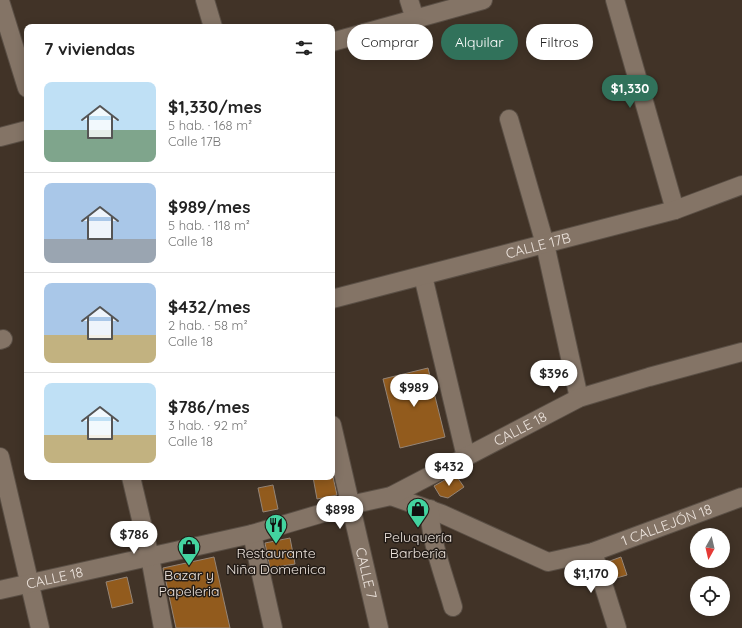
<!DOCTYPE html>
<html lang="es">
<head>
<meta charset="utf-8">
<style>
	:root { --surface:#fff; --page:#f2f2f2; --text:#222; --muted:#767676; --line:#e0e0e0; --accent:#31725b }
	body { margin:0; font-family:Quicksand,sans-serif; background:var(--page); color:var(--text); height:100vh; display:flex; flex-direction:column; font-size:15px; white-space:nowrap }
	* { box-sizing:border-box; margin:0 }
	p { font-size:13px; color:var(--muted) }
	.icon { flex:none; width:22px; height:22px; fill:none; stroke:currentColor; stroke-width:2; stroke-linecap:round; stroke-linejoin:round }
	.map { position:relative; flex:1; overflow:hidden }
	.drawer { position:absolute; left:24px; top:24px; width:311px; height:456px; display:flex; flex-direction:column; background:var(--surface); border-radius:8px; box-shadow:0 2px 10px #0003 }
	.drawer>* { flex:none }
	.guide { position:absolute; left:347px; top:24px; width:335px; height:36px; display:flex; gap:8px }
	.needle { width:26px; rotate:188deg }
	.tools { position:absolute; left:690px; top:528px; display:grid; gap:8px }
	.tools a { display:grid; place-items:center; width:40px; height:40px; border-radius:50%; background:var(--surface); box-shadow:0 2px 10px #0003; font-size:20px }
	.price { position:absolute; translate:-50% -34px; padding:0 9px; border-radius:14px; background:#fff; color:#222; font-size:13px; line-height:26px; filter:drop-shadow(0 1px 2px #0008) }
	.price::after { content:''; position:absolute; left:50%; top:24px; width:12px; height:9px; margin-left:-6px; background:inherit; clip-path:polygon(0 0,100% 0,50% 100%) }
	.price.selected { background:var(--accent); color:#fff }
	ul { padding:0; list-style:none }
	li { display:flex; align-items:center; gap:12px; height:100px; padding:0 20px }
	li+li { border-top:1px solid var(--line) }
	li span { display:grid; place-items:center; flex:none; width:112px; height:80px; border-radius:8px; color:#555 }
	li>.icon { margin-inline-start:auto }
	span .icon { width:48px; height:48px; fill:#fffc; stroke-width:1 }
	li b { font-size:17px }
	h2 { display:flex; justify-content:space-between; align-items:center; height:48px; padding:0 20px; font-size:17px }
	.chip { padding:0 14px; border-radius:18px; background:var(--surface); box-shadow:0 2px 10px #0003; font-size:14px; line-height:36px }
	.chip.selected { background:var(--accent); color:#fff }
	.map>svg:first-child { display:block }
	.building { fill:#925b1d; stroke:#958577 }
	.lines { fill:none; stroke-linecap:round; stroke-linejoin:round }
	.minor-casing { stroke:#5a4f45; stroke-width:20 }
	.minor { stroke:#847466; stroke-width:18 }
	.labels { text-anchor:middle; dominant-baseline:central; stroke-width:3; stroke-linejoin:round; paint-order:stroke }
	.street-label { font-size:14px; fill:#ede4dd; stroke:#231c17 }
	.poi-label { font-size:14px; fill:#ede4dd; stroke:#231c17 }
</style>
</head>
<body>
<div class="map">
<svg width="742" height="628" viewBox="0 0 742 628">
	<rect width="100%" height="100%" fill="#413327"/>
	<g class="building">
		<path d="M428 368 445 437 400 448 383 379Z"/>
		<path d="M455 474 464 487 448 498 440 496 434 486Z"/>
		<path d="M313 477H333L337 495 317 499Z"/>
		<path d="M273 485 278 509 263 512 258 488Z"/>
		<path d="M290 538 295 564 270 568 265 543Z"/>
		<path d="M214 557 230 628H176L163 568Z"/>
		<path d="M621 557 627 575 613 579 607 562Z"/>
		<path d="M586 565 591 581 579 584 575 568Z"/>
		<path d="M127 577 133 603 112 608 106 582Z"/>
	</g>
	<g class="lines">
		<g class="minor-casing">
			<g id="minor">
				<path d="M205 0 213 27"/>
				<path d="M409 0 415 19"/>
				<path d="M615 0 675 210"/>
				<path d="M0 1 27 88"/>
				<path d="M332 42 483 0"/>
				<path d="M509 119 545 244 579 398"/>
				<path d="M0 137 27 130"/>
				<path d="M423 276 466 457"/>
				<path id="s1" d="M332 299 675 210 742 185"/>
				<path d="M0 340 3 339"/>
				<path id="s2" d="M332 425 379 628"/>
				<path d="M0 457 40 628"/>
				<path d="M131 477 150 557 163 628"/>
				<path id="s3" d="M391 496 442 514 548 562 593 552 742 497"/>
				<path d="M430 509C429 538 445 578 453 607"/>
				<path d="M252 534 273 628"/>
				<path d="M593 552 617 628"/>
				<path id="s4" d="M0 590 252 534 350 505 391 496 579 398 649 377 742 352"/>
			</g>
		</g>
		<use href="#minor" class="minor"/>
	</g>
	<defs>
		<g id="shop-pin" transform="scale(1.15)"><path d="M0 17L-7.5 6A9.5 9.5 0 1 1 7.5 6Z" fill="#43d4a0" stroke="#231c17"/><path d="M-5-2.5h2.3a2.7 3.5 0 0 1 5.4 0H5L5.5 6h-11ZM-1.5-2.5h3a1.5 2.3 0 0 0-3 0Z" fill="#111"/></g>
		<g id="restaurant-pin" transform="scale(1.15)"><path d="M0 17L-7.5 6A9.5 9.5 0 1 1 7.5 6Z" fill="#43d4a0" stroke="#231c17"/><path d="M-5-6h1v4h1v-4h1v4h1v-4h1v5L-1.5 .5V6h-2V.5L-5-1ZM5-6V6H3V1.5H1.5Q1.5-4 5-6Z" fill="#111"/></g>
	</defs>
	<g fill-rule="evenodd">
		<use href="#shop-pin" x="418" y="509"/>
		<use href="#restaurant-pin" x="276" y="525"/>
		<use href="#shop-pin" x="189" y="547"/>
	</g>
	<g class="labels">
		<g class="street-label">
			<text stroke="none"><textPath href="#s1" startOffset="213">CALLE 17B</textPath></text>
			<text stroke="none"><textPath href="#s4" startOffset="548">CALLE 18</textPath></text>
			<text stroke="none"><textPath href="#s3" startOffset="295">1 CALLEJÓN 18</textPath></text>
			<text stroke="none"><textPath href="#s2" startOffset="152">CALLE 7</textPath></text>
			<text stroke="none"><textPath href="#s4" startOffset="56">CALLE 18</textPath></text>
		</g>
		<g class="poi-label">
			<text x="418" y="537">Peluquería<tspan x="418" dy="16">Barberîa</tspan></text>
			<text x="276" y="553">Restaurante<tspan x="276" dy="16">Niña Domenica</tspan></text>
			<text x="189" y="575">Bazar y<tspan x="189" dy="16">Papeleria</tspan></text>
		</g>
	</g>
</svg>
<div class="tools">
<a><svg class="needle" viewBox="-14 -14 28 28"><path d="M0-13l5 13h-10z" fill="#e53935"/><path d="M0 13l5-13h-10z" fill="#767676"/></svg></a>
<a><svg class="icon" aria-label="locate" viewBox="0 0 24 24"><circle cx="12" cy="12" r="6"/><path d="M12 2v4M12 18v4M2 12h4M18 12h4"/></svg></a>
</div>
<b class="price selected" style="left:630px;top:109px">$1,330</b>
<b class="price" style="left:554px;top:394px">$396</b>
<b class="price" style="left:414px;top:408px">$989</b>
<b class="price" style="left:449px;top:487px">$432</b>
<b class="price" style="left:340px;top:530px">$898</b>
<b class="price" style="left:134px;top:555px">$786</b>
<b class="price" style="left:591px;top:594px">$1,170</b>
<div class="guide">
<a class="chip">Comprar</a>
<a class="chip selected">Alquilar</a>
<a class="chip">Filtros</a>
</div>
<section class="drawer">
<h2>7 viviendas<svg class="icon" aria-label="filters" viewBox="0 0 24 24"><path d="M4 7h16M4 17h16"/><circle cx="9" cy="7" r="2"/><circle cx="15" cy="17" r="2"/></svg></h2>
<ul>
<li><span style="background:linear-gradient(#bfe0f5 60%,#7fa58c 0)"><svg class="icon" aria-label="home" viewBox="0 0 24 24"><path d="M3 11l9-7 9 7M6 9v11h12V9"/></svg></span><div><b>$1,330/mes</b><p>5 hab. · 168 m²</p><p>Calle 17B</p></div></li>
<li><span style="background:linear-gradient(#a9c7e8 70%,#9aa5b1 0)"><svg class="icon" aria-label="home" viewBox="0 0 24 24"><path d="M3 11l9-7 9 7M6 9v11h12V9"/></svg></span><div><b>$989/mes</b><p>5 hab. · 118 m²</p><p>Calle 18</p></div></li>
<li><span style="background:linear-gradient(#a9c7e8 65%,#c2b280 0)"><svg class="icon" aria-label="home" viewBox="0 0 24 24"><path d="M3 11l9-7 9 7M6 9v11h12V9"/></svg></span><div><b>$432/mes</b><p>2 hab. · 58 m²</p><p>Calle 18</p></div></li>
<li><span style="background:linear-gradient(#bfe0f5 65%,#c2b280 0)"><svg class="icon" aria-label="home" viewBox="0 0 24 24"><path d="M3 11l9-7 9 7M6 9v11h12V9"/></svg></span><div><b>$786/mes</b><p>3 hab. · 92 m²</p><p>Calle 18</p></div></li>
</ul>
</section>
</div>
</body>
</html>
